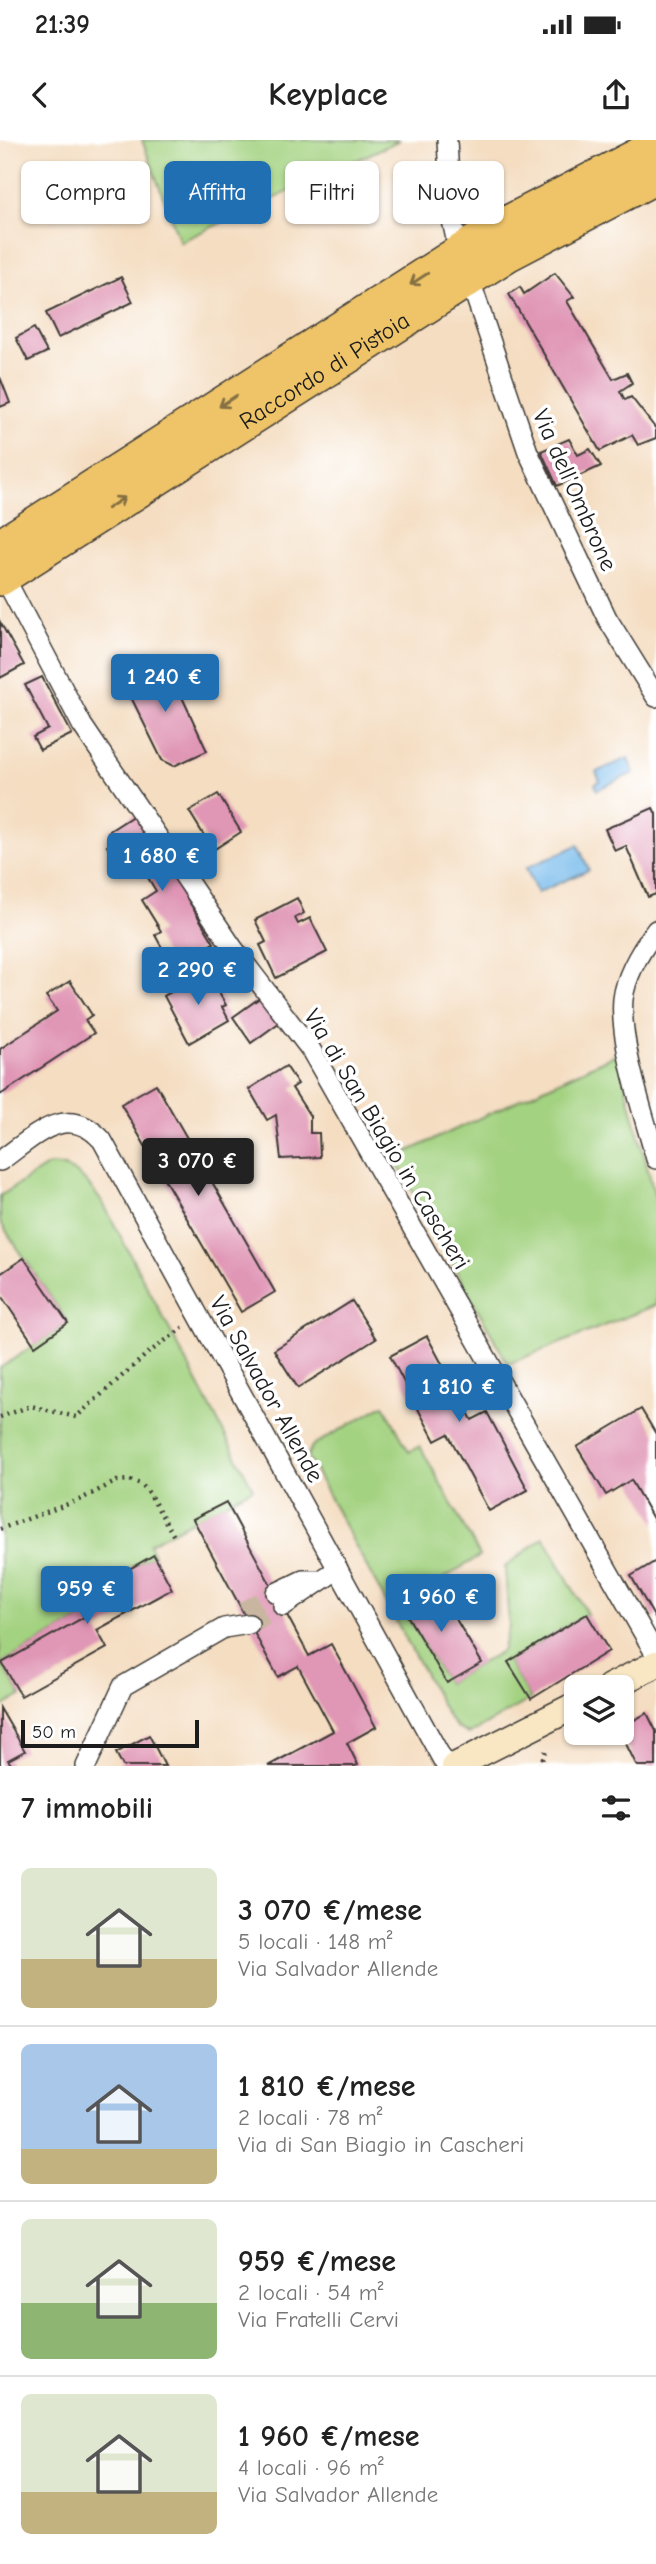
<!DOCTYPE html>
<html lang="it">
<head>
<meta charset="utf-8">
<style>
	:root { --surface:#fff; --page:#f2f2f2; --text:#222; --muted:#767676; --line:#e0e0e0; --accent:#1f6fb2 }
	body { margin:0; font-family:"Comic Neue",sans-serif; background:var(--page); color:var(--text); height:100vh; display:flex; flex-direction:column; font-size:26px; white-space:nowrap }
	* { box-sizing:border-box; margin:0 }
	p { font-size:23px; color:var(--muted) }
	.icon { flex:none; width:38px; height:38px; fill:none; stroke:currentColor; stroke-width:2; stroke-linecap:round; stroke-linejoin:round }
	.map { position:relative; height:1626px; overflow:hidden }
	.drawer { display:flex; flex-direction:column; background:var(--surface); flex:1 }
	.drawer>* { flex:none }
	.hud { position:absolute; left:21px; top:21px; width:614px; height:63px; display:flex; gap:14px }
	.controls { position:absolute; left:564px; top:1535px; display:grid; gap:14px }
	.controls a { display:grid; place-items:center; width:70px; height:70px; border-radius:10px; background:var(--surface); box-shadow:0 2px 5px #0004; font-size:35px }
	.scale { position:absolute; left:21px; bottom:18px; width:178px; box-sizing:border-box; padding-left:7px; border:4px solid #1c1c1c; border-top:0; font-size:19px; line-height:24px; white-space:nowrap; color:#1c1c1c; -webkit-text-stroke:5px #fff; paint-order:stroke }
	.price { position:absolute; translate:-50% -60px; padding:0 16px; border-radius:7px; background:var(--accent); color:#fff; font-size:23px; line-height:46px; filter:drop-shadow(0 2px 4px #0008) }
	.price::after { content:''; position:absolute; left:50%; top:42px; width:21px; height:16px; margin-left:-10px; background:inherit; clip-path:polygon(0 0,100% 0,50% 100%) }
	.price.selected { background:#222; color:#fff }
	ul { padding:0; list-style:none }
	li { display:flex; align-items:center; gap:21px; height:175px; padding:0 21px }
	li+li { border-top:2px solid var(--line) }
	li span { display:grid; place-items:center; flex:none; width:196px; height:140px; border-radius:10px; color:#555 }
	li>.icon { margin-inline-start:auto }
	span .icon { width:84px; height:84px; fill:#fffc; stroke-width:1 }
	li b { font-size:30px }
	h2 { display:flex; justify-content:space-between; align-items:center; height:84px; padding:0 21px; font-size:30px }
	.tag { padding:0 24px; border-radius:10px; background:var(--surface); box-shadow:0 2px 5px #0004; font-size:24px; line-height:63px }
	.tag.selected { background:var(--accent); color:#fff }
	.status { display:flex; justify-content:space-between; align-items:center; height:49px; padding:0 35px; background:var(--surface); direction:ltr }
	.status svg { height:19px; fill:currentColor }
	header { display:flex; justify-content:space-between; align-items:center; height:91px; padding:0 21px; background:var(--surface); font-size:32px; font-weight:600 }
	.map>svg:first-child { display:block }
	.green { fill:#a3d280; stroke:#60774e; stroke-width:2 }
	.water { fill:#75b9eb; stroke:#486a84; stroke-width:2 }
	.building { fill:#e096b5 }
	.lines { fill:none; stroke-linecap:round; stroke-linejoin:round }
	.street-tunnel { stroke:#c9b6a0; stroke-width:19; stroke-dasharray:19 10; stroke-linecap:butt }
	.street-casing { stroke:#3c3935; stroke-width:22 }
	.secondary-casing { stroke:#3c3935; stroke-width:29 }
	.highway-casing { stroke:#3c3935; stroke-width:38 }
	.path { stroke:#3c3935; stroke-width:4.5; stroke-dasharray:2 5; stroke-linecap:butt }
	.street { stroke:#fff; stroke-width:19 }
	.secondary { stroke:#f9e7c3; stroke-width:26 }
	.highway { stroke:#efc469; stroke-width:35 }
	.oneway { stroke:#867042 }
	.labels { text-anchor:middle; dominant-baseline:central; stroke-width:7; stroke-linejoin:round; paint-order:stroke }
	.street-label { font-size:24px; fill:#1c1c1c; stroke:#fff }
</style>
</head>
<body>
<div class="status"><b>21:39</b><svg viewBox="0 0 49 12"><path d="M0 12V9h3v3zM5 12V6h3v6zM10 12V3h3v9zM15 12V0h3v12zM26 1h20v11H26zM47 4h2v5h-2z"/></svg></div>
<header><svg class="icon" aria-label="back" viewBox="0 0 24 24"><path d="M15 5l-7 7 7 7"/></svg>Keyplace<svg class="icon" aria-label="share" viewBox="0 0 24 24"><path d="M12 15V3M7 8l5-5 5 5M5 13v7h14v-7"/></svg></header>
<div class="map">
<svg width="656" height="1626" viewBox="0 0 656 1626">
	<rect width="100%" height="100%" fill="#fff"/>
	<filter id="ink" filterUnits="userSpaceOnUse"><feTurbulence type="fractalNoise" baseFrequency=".0143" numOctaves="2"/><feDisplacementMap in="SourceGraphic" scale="14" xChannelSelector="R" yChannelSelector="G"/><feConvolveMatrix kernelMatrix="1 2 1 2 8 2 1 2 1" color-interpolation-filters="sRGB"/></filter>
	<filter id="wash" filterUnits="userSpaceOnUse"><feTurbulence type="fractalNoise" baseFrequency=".00686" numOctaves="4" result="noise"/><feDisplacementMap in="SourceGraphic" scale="28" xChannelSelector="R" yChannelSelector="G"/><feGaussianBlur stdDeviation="1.57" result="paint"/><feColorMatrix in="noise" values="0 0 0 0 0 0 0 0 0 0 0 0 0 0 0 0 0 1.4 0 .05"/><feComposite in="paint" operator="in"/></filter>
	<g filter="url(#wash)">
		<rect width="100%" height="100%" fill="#f4ddc1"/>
		<g class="green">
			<path d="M142 0H400L180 102Z"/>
			<path d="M617 914 656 1060V1165L508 1224 394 1018Z"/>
			<path d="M49 1025C77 1025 87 1043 103 1063L253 1348 149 1404 154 1415 75 1459 84 1477 2 1523 21 1556 0 1568V1228L68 1183 0 1082V1056Z"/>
			<path d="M384 1265 409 1312 420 1306 480 1416 401 1465 447 1543 502 1511 509 1486 505 1427 544 1397 587 1474 508 1522 531 1559 469 1594 457 1588 448 1577 307 1316 312 1306Z"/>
		</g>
		<g class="water">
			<path d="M628 618 634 633 597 650 595 644 600 641 596 632Z"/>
			<path d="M578 705 589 730 537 753 526 728Z"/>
		</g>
		<g id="blocks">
			<g class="building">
				<path d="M555 133 574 157 567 161 613 239 627 233 632 243 620 251 625 260 631 257 656 289V298L638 305 632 295 600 311 509 154 520 147 524 154Z"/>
				<path d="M121 137 133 162 58 198 46 173Z"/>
				<path d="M34 188 47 212 28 221 16 198Z"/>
				<path d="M0 237 10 263 0 267Z"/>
				<path d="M569 299 578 315 590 309 601 326 557 346 541 311Z"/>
				<path d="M0 482 24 525 0 538Z"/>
				<path d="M164 518 207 611 174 626 162 620 124 543 139 536 137 531Z"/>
				<path d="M42 537 72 594 40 610 33 597 48 589 25 545Z"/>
				<path d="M218 654 241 692 213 710 189 671Z"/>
				<path d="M653 668 656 674V754L648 757 626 706 615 711 605 689Z"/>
				<path d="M136 674 214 803 171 824 155 795 161 791 142 760 156 751 133 713 118 723 107 706 114 702 108 692Z"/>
				<path d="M297 758 304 773 295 778 298 784 310 778 327 812 276 838 260 805 266 802 255 780Z"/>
				<path d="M207 832 226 865 222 867 229 880 189 903 164 856Z"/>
				<path d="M70 841 92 875 85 880 94 893 0 955V909L57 871 46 856Z"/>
				<path d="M261 857 280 882 251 903 233 877Z"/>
				<path d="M286 926 298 944 292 948 310 976V993H319L320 1017 281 1019 276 975 267 980 249 949Z"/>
				<path d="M156 944 275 1152 241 1172 121 964Z"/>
				<path d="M24 1118 68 1183 35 1206 0 1154V1134Z"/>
				<path d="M352 1161 376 1199 298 1248 274 1210Z"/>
				<path d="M427 1196 472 1280 487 1272 528 1350 489 1371 448 1294 435 1301 390 1216Z"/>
				<path d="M641 1269 656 1294V1384L631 1340 606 1355 577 1307Z"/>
				<path d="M226 1362 309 1516 331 1504 376 1587 347 1603 358 1625 355 1626H268L333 1591 298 1526 278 1537 193 1379Z"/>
				<path d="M154 1415 172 1449 97 1490 107 1508 21 1556 2 1523 84 1477 75 1460Z"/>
				<path d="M656 1421V1480L631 1436Z"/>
				<path d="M435 1444 482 1523 447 1543 401 1465Z"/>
				<path d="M587 1474 609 1511 531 1559 508 1522Z"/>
				<path d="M0 1568 25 1611 8 1620 11 1624 8 1626H0Z"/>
				<path d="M647 1573 656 1591V1626H637L620 1592 621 1587Z"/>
				<path d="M149 1595 165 1626H123L116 1613Z"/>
			</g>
		</g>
	</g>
	<g filter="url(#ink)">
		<use href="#blocks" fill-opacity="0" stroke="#3c3935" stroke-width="2"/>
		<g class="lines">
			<g class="street-tunnel">
				<path d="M243 1471 276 1453"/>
				<path d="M249 1484 283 1466"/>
			</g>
			<g class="street-casing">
				<g id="street">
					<path d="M447 0 451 76 456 99"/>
					<path d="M474 152 528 312 607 478 656 557"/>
					<path d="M11 450 82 585 233 808 311 910 656 1515"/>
					<path d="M656 790C641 810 626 834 623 859 619 903 644 975 656 1019"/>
					<path d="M0 1021C34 997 66 961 102 1000L446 1626"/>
					<path d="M276 1453 303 1440H317"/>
					<path d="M283 1466 338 1429"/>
					<path d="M86 1626 123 1546 224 1488 249 1484"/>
				</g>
			</g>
			<g class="secondary-casing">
				<g id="secondary">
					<path d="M610 1547 656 1524"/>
					<path d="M455 1626 576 1565"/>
				</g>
			</g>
			<g class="highway-casing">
				<g id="highway">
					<path d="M0 407 497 89 656 7"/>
					<path id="s1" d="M0 438 507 114 656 36"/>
				</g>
			</g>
			<g class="path">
				<path d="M0 1277 31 1266 76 1277 148 1213 184 1187"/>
				<path d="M0 1389 79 1360 117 1341 130 1340 141 1344 149 1353 175 1398"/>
				<path d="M540 1626 547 1607"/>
			</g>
			<use href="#street" class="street"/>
			<use href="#secondary" class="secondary"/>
			<use href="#highway" class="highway"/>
		</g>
		<defs><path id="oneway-shaft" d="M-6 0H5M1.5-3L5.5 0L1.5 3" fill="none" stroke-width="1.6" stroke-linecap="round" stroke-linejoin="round" transform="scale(1.75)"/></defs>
		<g class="oneway">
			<use href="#oneway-shaft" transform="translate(419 139) rotate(147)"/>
			<use href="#oneway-shaft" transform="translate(228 261) rotate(147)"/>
			<use href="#oneway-shaft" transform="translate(116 363) rotate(-33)"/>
		</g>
	</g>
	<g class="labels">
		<g class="street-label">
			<text stroke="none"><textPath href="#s1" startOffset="385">Raccordo di Pistoia</textPath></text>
			<text transform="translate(575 350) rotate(66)">Via dell'Ombrone</text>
			<text transform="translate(387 999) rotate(59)">Via di San Biagio in Cascheri</text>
			<text transform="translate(267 1249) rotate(61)">Via Salvador Allende</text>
		</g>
	</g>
</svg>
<div class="controls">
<a><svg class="icon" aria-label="layers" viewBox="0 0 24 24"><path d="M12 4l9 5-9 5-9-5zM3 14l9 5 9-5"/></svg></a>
</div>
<div class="scale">50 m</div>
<b class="price" style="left:165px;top:574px">1 240 €</b>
<b class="price" style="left:162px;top:753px">1 680 €</b>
<b class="price" style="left:198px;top:867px">2 290 €</b>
<b class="price selected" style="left:198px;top:1058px">3 070 €</b>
<b class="price" style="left:459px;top:1284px">1 810 €</b>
<b class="price" style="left:87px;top:1486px">959 €</b>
<b class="price" style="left:441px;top:1494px">1 960 €</b>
<div class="hud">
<a class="tag">Compra</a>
<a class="tag selected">Affitta</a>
<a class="tag">Filtri</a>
<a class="tag">Nuovo</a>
</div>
</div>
<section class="drawer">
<h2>7 immobili<svg class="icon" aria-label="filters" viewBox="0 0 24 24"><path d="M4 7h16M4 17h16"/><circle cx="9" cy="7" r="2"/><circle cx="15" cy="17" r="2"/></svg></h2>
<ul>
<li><span style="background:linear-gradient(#dfe7d0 65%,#c2b280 0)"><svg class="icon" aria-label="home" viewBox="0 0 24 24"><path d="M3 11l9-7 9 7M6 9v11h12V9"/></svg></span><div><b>3 070 €/mese</b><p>5 locali · 148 m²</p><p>Via Salvador Allende</p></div></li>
<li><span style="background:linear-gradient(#a9c7e8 75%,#c2b280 0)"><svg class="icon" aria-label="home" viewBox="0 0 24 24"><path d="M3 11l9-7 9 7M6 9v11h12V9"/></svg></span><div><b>1 810 €/mese</b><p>2 locali · 78 m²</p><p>Via di San Biagio in Cascheri</p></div></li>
<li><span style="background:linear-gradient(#dfe7d0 60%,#8fb573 0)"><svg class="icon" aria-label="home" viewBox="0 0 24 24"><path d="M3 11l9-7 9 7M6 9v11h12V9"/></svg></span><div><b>959 €/mese</b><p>2 locali · 54 m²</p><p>Via Fratelli Cervi</p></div></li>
<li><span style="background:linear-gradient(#dfe7d0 70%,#c2b280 0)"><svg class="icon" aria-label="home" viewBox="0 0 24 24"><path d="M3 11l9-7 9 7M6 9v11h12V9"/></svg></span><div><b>1 960 €/mese</b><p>4 locali · 96 m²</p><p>Via Salvador Allende</p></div></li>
</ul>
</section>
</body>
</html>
